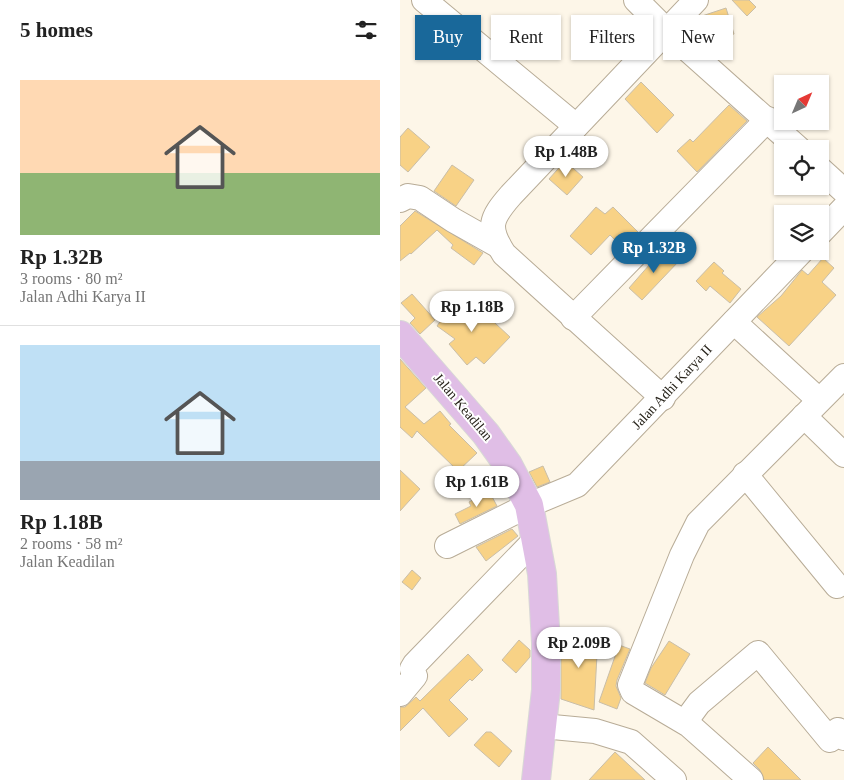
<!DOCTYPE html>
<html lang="en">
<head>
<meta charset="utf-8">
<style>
	:root { --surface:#fff; --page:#f6f6f6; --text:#222; --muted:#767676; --line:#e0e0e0; --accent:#19689a }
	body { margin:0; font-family:Georgia,serif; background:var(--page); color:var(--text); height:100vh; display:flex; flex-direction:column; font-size:19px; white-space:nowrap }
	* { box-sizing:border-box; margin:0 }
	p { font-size:16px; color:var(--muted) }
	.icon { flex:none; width:28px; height:28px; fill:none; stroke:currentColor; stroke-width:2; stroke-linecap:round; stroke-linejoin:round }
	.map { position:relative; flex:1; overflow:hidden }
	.side { display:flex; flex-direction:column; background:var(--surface); width:400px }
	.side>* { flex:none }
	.top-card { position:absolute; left:15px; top:15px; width:354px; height:45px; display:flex; gap:10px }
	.needle { width:32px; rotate:44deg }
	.tools { position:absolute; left:374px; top:75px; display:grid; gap:10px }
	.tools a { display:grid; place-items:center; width:55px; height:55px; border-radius:0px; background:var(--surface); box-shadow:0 1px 4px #0004; font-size:25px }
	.price { position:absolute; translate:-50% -42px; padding:0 11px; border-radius:18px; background:#fff; color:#222; font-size:16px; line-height:32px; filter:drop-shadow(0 1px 2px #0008) }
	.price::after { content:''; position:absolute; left:50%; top:30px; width:15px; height:11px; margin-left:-8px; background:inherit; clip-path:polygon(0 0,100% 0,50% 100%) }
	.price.on { background:var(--accent); color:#fff }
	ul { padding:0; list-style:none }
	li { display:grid; align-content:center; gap:10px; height:265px; padding:0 20px }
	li+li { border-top:1px solid var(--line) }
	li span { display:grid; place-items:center; height:155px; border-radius:0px; color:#555 }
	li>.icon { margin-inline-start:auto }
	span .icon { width:90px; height:90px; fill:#fffc; stroke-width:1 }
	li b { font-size:21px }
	h2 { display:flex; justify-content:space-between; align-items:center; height:60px; padding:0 20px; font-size:21px }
	.tag { padding:0 18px; border-radius:0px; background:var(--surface); box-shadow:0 1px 4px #0004; font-size:18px; line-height:45px }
	.tag.on { background:var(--accent); color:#fff }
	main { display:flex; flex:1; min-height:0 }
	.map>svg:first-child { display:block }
	.building { fill:#f8d286; stroke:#c9bea8 }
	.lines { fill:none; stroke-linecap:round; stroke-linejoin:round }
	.minor-casing { stroke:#b8ac97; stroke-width:26 }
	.major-casing { stroke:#d8d8d6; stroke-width:30 }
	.minor { stroke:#fff; stroke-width:24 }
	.major { stroke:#e0bee6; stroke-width:28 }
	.labels { text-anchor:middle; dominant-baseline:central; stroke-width:4; stroke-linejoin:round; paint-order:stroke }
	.street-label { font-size:14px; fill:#28241b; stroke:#fff }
</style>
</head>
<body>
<main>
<section class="side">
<h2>5 homes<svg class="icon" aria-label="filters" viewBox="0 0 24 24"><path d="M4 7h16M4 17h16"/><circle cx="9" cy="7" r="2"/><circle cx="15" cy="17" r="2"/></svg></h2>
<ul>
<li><span style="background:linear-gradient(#ffd9b3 60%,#8fb573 0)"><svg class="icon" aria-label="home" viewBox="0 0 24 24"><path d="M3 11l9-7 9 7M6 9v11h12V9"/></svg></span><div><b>Rp 1.32B</b><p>3 rooms · 80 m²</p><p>Jalan Adhi Karya II</p></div></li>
<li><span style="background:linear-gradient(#bfe0f5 75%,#9aa5b1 0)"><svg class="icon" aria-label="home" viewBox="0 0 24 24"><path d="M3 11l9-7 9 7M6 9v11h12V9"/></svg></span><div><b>Rp 1.18B</b><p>2 rooms · 58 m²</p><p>Jalan Keadilan</p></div></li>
</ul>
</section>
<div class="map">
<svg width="444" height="780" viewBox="0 0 444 780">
	<rect width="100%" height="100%" fill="#fdf6e8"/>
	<g class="building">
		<path d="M332 0H349L356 7 347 16Z"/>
		<path d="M326 8 334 34 308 42 299 17Z"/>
		<path d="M241 82 274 115 257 133 225 99Z"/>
		<path d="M329 105 347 121 297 172 277 151 290 139 293 142Z"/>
		<path d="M8 128 30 147 8 172 0 165V137Z"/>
		<path d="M165 161 183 177 167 195 149 179Z"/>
		<path d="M52 165 74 180 56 206 34 191Z"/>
		<path d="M196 207 205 214 213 207 238 232 222 247 210 235 191 255 170 236Z"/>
		<path d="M15 211 83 253 74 265 51 248 53 245 37 230 11 254 10 253 0 261V226Z"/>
		<path d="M265 247 279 261 242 300 229 288Z"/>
		<path d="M423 258 434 268 422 282 436 295 389 346 357 317 381 296 402 270 408 275Z"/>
		<path d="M314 262 324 271 322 273 341 289 330 303 310 286 306 291 296 281Z"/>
		<path d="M12 294 35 320 20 334 10 323 15 318 1 303Z"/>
		<path d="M55 300 76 315 80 309 110 337 84 364 76 357 67 365 49 344 55 339 37 326Z"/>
		<path d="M0 359 26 388 5 407 24 424 40 411 51 424 49 425 77 453 58 471 17 431 12 438 0 427Z"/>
		<path d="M143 466 150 482 137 487 129 472Z"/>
		<path d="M0 470 20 489 0 511Z"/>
		<path d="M89 491 97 506 60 524 55 514 71 506 69 502Z"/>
		<path d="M112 529 118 536 86 561 76 547Z"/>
		<path d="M12 570 21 578 12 590 2 582Z"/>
		<path d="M161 634 198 636 194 710 161 699Z"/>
		<path d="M119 640 130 650V657L116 673 102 660Z"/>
		<path d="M269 641 290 654 265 695 245 683 251 668Z"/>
		<path d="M219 645 230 649 217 680 216 686 221 698 217 709 199 702Z"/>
		<path d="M68 654 83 670 72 681 70 679 49 700 68 719 49 737 23 708 0 731V707H5L16 697 20 701Z"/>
		<path d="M86 732H91L112 751 99 767 74 745Z"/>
		<path d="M368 747 401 780H364L360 770 353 763Z"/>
		<path d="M215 752 245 780H189Z"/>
	</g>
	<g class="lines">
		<g class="minor-casing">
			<g id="minor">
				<path d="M24 0 176 126"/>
				<path d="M236 0 268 32 399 149"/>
				<path d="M420 169 444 191"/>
				<path d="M0 200 8 196 20 198 53 220 99 246"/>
				<path d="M420 233 444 208"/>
				<path d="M173 318 368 119"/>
				<path d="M334 322 419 400"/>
				<path d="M263 398 104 254C87 227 90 219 111 195L296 0"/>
				<path d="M404 416 444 455"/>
				<path d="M345 474 437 586"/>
				<path d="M47 546 129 505 177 485 402 251"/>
				<path d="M0 694 15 676 12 669 15 664 136 539"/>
				<path d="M285 722 299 703 358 653 430 740 438 730 444 738"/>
				<path d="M142 726 195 731 231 742 274 780"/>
				<path d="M351 780 289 725 233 692 230 685 282 555 298 523 444 376"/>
			</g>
		</g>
		<g class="major-casing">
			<path id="major" d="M0 335 86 434 108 465 129 505 142 574 146 643V690L136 780"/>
		</g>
		<use href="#minor" class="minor"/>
		<use href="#major" class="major"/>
	</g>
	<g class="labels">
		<g class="street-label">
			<text transform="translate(272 387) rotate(-47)">Jalan Adhi Karya II</text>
			<text transform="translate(63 407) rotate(50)">Jalan Keadilan</text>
		</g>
	</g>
</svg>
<div class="tools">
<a><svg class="needle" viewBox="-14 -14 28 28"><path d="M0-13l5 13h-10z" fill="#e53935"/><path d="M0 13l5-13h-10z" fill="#767676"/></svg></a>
<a><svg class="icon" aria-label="locate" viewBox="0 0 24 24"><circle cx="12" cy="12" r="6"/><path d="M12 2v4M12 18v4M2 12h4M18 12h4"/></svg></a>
<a><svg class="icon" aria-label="layers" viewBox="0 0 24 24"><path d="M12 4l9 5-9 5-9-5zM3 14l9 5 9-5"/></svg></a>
</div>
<b class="price" style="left:166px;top:178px">Rp 1.48B</b>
<b class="price on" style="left:254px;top:274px">Rp 1.32B</b>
<b class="price" style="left:72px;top:333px">Rp 1.18B</b>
<b class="price" style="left:77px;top:508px">Rp 1.61B</b>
<b class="price" style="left:179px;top:669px">Rp 2.09B</b>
<div class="top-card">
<a class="tag on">Buy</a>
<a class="tag">Rent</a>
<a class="tag">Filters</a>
<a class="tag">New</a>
</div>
</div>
</main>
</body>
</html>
